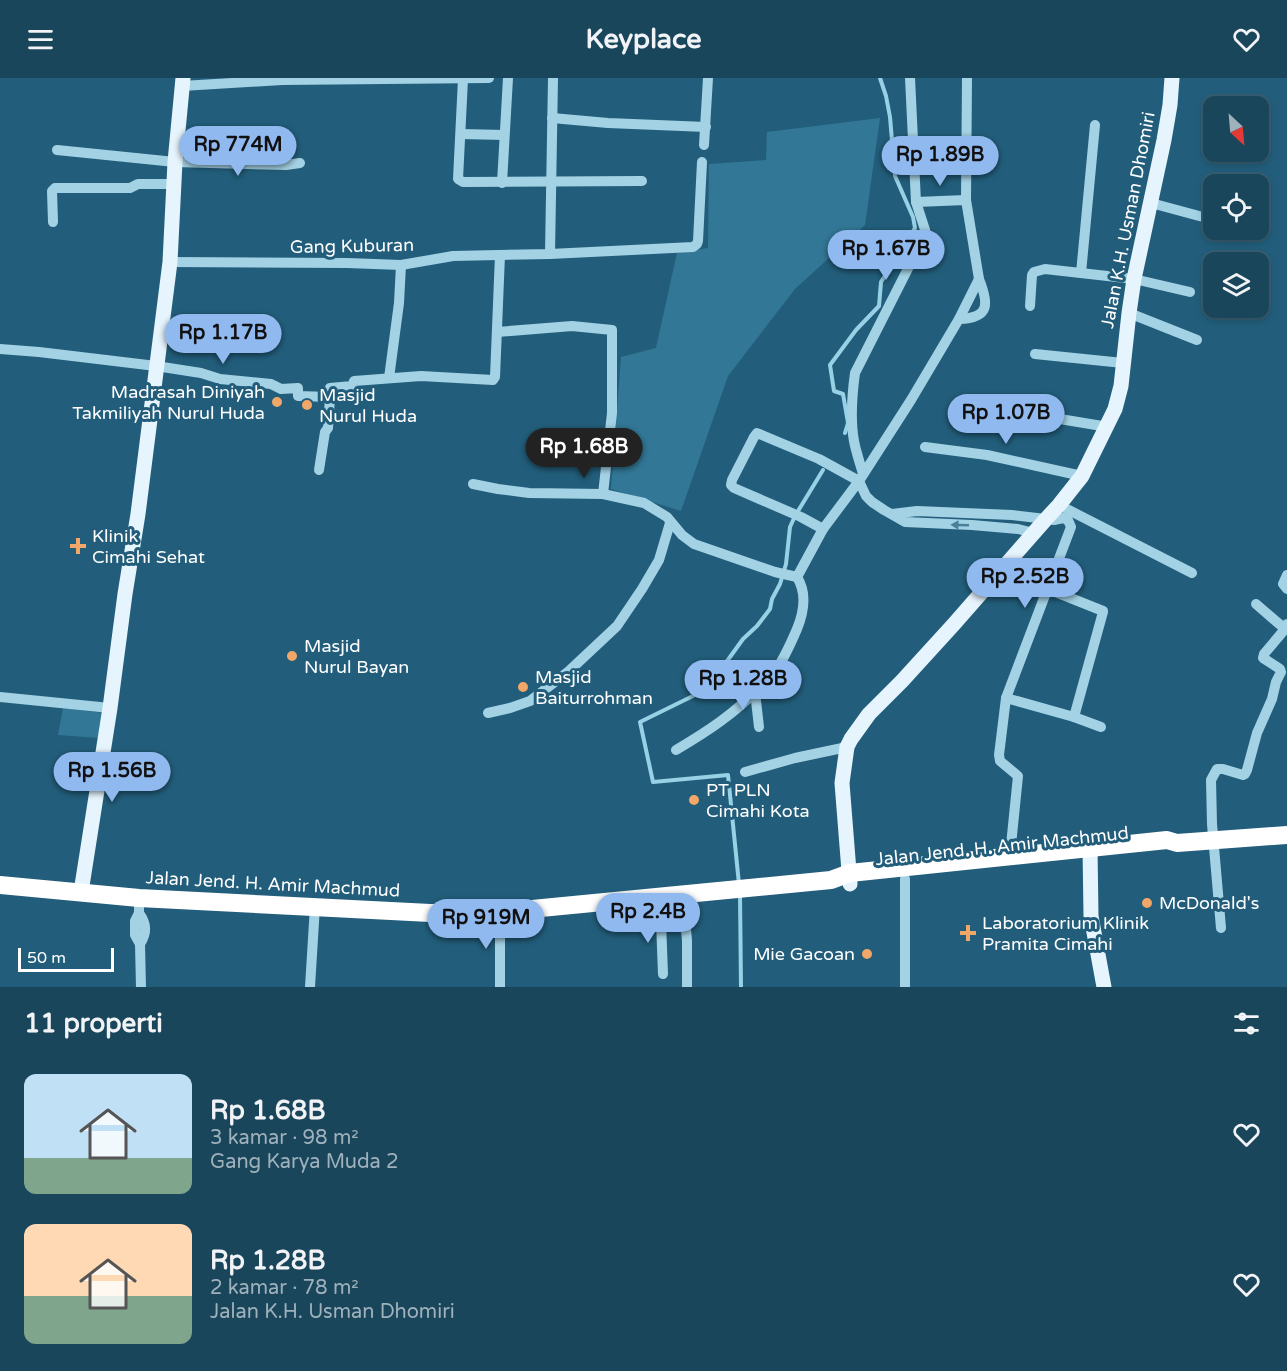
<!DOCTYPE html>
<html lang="id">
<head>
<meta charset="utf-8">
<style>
	:root { --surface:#1a465c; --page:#275065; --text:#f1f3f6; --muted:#9fb1bb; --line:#385e72; --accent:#90b9f0 }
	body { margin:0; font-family:"Varela Round",sans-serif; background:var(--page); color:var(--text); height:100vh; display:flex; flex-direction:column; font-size:22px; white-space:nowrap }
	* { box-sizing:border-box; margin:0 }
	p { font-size:20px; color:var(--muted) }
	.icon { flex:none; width:33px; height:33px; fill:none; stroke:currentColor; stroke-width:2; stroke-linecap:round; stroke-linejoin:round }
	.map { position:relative; height:909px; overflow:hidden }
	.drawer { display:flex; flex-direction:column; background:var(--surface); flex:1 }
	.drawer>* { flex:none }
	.needle { width:39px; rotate:154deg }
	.tools { position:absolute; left:1203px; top:18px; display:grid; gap:12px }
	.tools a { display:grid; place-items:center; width:66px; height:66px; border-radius:12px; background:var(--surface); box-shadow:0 3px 9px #0003,0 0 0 2px var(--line); font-size:30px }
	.scale { position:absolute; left:18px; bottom:15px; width:96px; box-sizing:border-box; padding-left:6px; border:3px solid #fff; border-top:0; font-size:16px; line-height:21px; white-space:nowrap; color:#fff; -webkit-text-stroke:4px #225e7b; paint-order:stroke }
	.price { position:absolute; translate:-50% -51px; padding:0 14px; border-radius:21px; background:var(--accent); color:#111; font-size:20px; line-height:39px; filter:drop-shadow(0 2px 3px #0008) }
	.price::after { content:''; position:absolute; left:50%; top:36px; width:18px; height:14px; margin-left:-9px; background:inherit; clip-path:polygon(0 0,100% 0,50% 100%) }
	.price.on { background:#222; color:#fff }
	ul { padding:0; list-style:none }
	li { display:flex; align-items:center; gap:18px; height:150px; padding:0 24px }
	li span { display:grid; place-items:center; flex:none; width:168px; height:120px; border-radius:12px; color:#555 }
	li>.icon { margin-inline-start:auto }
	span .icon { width:72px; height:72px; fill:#fffc; stroke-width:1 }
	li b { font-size:26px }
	h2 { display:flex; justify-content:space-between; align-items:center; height:72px; padding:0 24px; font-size:26px }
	header { display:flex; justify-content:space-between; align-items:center; height:78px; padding:0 24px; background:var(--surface); font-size:27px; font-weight:700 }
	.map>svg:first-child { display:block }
	.green { fill:#327896 }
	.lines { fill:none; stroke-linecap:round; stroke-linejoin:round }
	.stream { stroke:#98d0e6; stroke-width:4 }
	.minor { stroke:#a4d2e5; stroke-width:10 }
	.major { stroke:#e5f4fd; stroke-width:15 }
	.highway { stroke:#fff; stroke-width:18 }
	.oneway { fill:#49819b }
	.poi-dot { fill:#f1a767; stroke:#225e7b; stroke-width:2 }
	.labels { text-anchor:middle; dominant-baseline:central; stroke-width:6; stroke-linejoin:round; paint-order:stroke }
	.street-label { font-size:18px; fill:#fff; stroke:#225e7b }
	.poi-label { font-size:18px; fill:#fff; stroke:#225e7b; text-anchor:start }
</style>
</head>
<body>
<header><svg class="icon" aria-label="menu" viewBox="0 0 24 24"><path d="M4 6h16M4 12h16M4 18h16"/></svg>Keyplace<svg class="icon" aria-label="heart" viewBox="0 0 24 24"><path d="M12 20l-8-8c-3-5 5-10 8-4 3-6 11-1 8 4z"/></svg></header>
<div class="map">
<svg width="1287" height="909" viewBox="0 0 1287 909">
	<rect width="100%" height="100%" fill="#225e7b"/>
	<g class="green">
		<path d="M880 40 865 147 795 211 728 298 681 433 611 411 621 279 656 270 677 175 708 170 709 86 766 82 767 54Z"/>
		<path d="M63 630 104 635 100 660 58 657Z"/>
	</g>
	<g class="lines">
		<g class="stream">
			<path d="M845 355 848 345 843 316 834 313 830 287 856 252 879 228 881 204 915 150 913 139 895 98 890 39 886 18 880 0"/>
			<path d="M739 806 728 697 653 704 640 644 699 615 717 597 743 561 757 548 770 531 772 521 780 506 786 486 790 449 795 438 823 392"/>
			<path d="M740 817 741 909"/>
		</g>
		<g class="minor">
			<path d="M463 1 458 101 463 104 642 103"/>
			<path d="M182 8 282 2 489 0"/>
			<path d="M552 40 608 45 706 49"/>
			<path d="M461 56 504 57"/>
			<path d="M704 67 708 0"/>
			<path d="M57 72 175 84 286 87 300 85"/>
			<path d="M502 105 508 0"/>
			<path d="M916 124 966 122"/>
			<path d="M1151 125 1214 142"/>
			<path d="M53 144 52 113 55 110H130L138 106H174"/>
			<path d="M550 176 553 0"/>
			<path d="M170 184 347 185 401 187 453 178 550 176 693 169 697 166 698 163 702 84"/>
			<path d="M1081 195 1095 47"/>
			<path d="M1030 228 1032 197 1034 194 1045 191 1134 201 1190 214"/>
			<path d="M1129 235 1197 262"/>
			<path d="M959 241C990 240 989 226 979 201"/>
			<path d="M497 254 572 248 612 252V335L603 416"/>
			<path d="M0 271 39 274 156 288 201 295 220 301 271 306 281 311 298 310V318L330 319V310L352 308 354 303 421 298 493 302 495 299 500 177"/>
			<path d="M1035 276 1123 285"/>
			<path d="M389 300 399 225 401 187"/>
			<path d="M973 332 1030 336 1108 349"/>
			<path d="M925 369 987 377 1082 398"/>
			<path d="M319 392 325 354 328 350 330 319"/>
			<path d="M863 396C860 385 856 374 854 363 850 341 852 317 855 295L926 155 916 124 910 0"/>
			<path d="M473 406 498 411 529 415 603 416 644 425 667 439 682 457 694 466 775 494 797 499C807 515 804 534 797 551 791 565 785 579 776 592 771 598 765 603 760 609 734 636 708 653 676 672"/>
			<path d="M1059 427 1192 495"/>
			<path d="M892 436 917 433 1012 437 1054 442 1063 440 1068 442 1071 449 1006 620 999 677 1000 683 1018 698 1010 777"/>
			<path d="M823 451 801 439 734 410 731 407 732 402 754 359 757 355 819 381 859 403 866 418 872 424 884 432 905 444 972 447 1018 451 1034 455"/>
			<path d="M1287 497 1283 506 1287 511"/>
			<path d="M797 499 823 451 859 403 911 322 959 241 979 201 966 122 967 0"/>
			<path d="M1256 526 1285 551"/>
			<path d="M755 614 759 649"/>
			<path d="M0 619 110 630"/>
			<path d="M1006 620 1074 639 1103 534V533L1048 511"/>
			<path d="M488 635 510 630 530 623 569 593 617 548 642 511 659 482 670 445"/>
			<path d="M1074 639 1101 649"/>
			<path d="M745 694 795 680 847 669"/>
			<path d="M905 801V909"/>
			<path d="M683 816 687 863V909"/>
			<path d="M660 818 663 896"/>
			<path d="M139 820V835L135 843V857L140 866 141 909"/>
			<path d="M139 835C147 846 147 855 140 866"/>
			<path d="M1221 850 1212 746 1211 702 1217 691H1223L1243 697 1245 696 1247 692 1257 655 1272 621 1276 604 1281 594 1280 591 1263 580 1264 576 1285 551 1287 546"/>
			<path d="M310 909 315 828"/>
			<path d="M500 909V834"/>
		</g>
		<g class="major">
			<path d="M1090 769 1091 838 1104 909"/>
			<path d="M850 806 842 705 847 669 851 661 869 636 902 603 954 546 1046 441 1059 427 1082 398 1115 331 1121 308 1129 235 1134 201 1164 62 1170 27 1172 0"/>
			<path d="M81 814 110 630 125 516 138 436 170 184 175 84 183 0"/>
		</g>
		<path class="highway" d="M0 807 139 820 430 835 500 834 831 802 850 795 1167 762 1177 765 1287 757"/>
	</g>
	<defs><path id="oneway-solid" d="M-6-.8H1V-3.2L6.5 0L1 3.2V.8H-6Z" transform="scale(1.5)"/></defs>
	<use class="oneway" href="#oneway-solid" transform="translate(960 447) rotate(-178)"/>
	<g class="poi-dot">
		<circle cx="277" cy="324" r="6"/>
		<circle cx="307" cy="327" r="6"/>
		<path d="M75 459h6v6h6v6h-6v6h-6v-6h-6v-6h6z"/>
		<circle cx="292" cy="578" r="6"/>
		<circle cx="523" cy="609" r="6"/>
		<circle cx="694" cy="722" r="6"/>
		<circle cx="1147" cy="825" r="6"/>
		<path d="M965 846h6v6h6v6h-6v6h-6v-6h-6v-6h6z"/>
		<circle cx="867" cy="876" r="6"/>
	</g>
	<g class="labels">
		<g class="street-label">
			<text transform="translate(1128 142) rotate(-79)">Jalan K.H. Usman Dhomiri</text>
			<text transform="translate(352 168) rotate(-1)">Gang Kuburan</text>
			<text transform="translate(1002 768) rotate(-6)">Jalan Jend. H. Amir Machmud</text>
			<text transform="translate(273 806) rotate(3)">Jalan Jend. H. Amir Machmud</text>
		</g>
		<g class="poi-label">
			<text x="265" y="314" text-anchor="end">Madrasah Diniyah<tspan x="265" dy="21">Takmiliyah Nurul Huda</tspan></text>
			<text x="319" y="317">Masjid<tspan x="319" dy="21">Nurul Huda</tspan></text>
			<text x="92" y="458">Klinik<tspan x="92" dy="21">Cimahi Sehat</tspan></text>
			<text x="304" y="568">Masjid<tspan x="304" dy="21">Nurul Bayan</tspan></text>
			<text x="535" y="599">Masjid<tspan x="535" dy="21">Baiturrohman</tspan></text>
			<text x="706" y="712">PT PLN<tspan x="706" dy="21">Cimahi Kota</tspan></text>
			<text x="1159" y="825">McDonald's</text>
			<text x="982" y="845">Laboratorium Klinik<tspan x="982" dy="21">Pramita Cimahi</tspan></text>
			<text x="855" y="876" text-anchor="end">Mie Gacoan</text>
		</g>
	</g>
</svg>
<div class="tools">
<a><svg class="needle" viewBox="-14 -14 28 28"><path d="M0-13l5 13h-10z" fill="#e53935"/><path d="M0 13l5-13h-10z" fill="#9fb1bb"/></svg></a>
<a><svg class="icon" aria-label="locate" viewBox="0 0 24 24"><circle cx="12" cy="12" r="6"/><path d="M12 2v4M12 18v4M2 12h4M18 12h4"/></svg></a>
<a><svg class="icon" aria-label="layers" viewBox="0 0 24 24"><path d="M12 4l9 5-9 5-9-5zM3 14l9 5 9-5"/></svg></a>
</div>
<div class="scale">50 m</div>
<b class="price" style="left:238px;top:99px">Rp 774M</b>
<b class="price" style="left:940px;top:109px">Rp 1.89B</b>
<b class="price" style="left:886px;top:203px">Rp 1.67B</b>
<b class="price" style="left:223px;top:287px">Rp 1.17B</b>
<b class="price" style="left:1006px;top:367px">Rp 1.07B</b>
<b class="price on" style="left:584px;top:401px">Rp 1.68B</b>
<b class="price" style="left:1025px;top:531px">Rp 2.52B</b>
<b class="price" style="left:743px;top:633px">Rp 1.28B</b>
<b class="price" style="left:112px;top:725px">Rp 1.56B</b>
<b class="price" style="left:648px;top:866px">Rp 2.4B</b>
<b class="price" style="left:486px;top:872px">Rp 919M</b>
</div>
<section class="drawer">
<h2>11 properti<svg class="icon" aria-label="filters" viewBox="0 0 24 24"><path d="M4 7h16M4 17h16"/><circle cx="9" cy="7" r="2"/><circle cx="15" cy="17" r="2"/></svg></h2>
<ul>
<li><span style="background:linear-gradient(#bfe0f5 70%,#7fa58c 0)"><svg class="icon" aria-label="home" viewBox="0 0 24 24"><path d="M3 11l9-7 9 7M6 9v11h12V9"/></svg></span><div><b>Rp 1.68B</b><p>3 kamar · 98 m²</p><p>Gang Karya Muda 2</p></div><svg class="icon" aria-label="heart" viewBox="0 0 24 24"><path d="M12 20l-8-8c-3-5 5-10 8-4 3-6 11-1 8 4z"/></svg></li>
<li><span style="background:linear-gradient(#ffd9b3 60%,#7fa58c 0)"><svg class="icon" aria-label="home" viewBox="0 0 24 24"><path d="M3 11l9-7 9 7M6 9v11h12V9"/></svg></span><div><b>Rp 1.28B</b><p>2 kamar · 78 m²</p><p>Jalan K.H. Usman Dhomiri</p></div><svg class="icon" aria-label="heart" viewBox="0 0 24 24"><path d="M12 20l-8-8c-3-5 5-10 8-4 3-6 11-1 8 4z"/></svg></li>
</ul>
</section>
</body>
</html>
